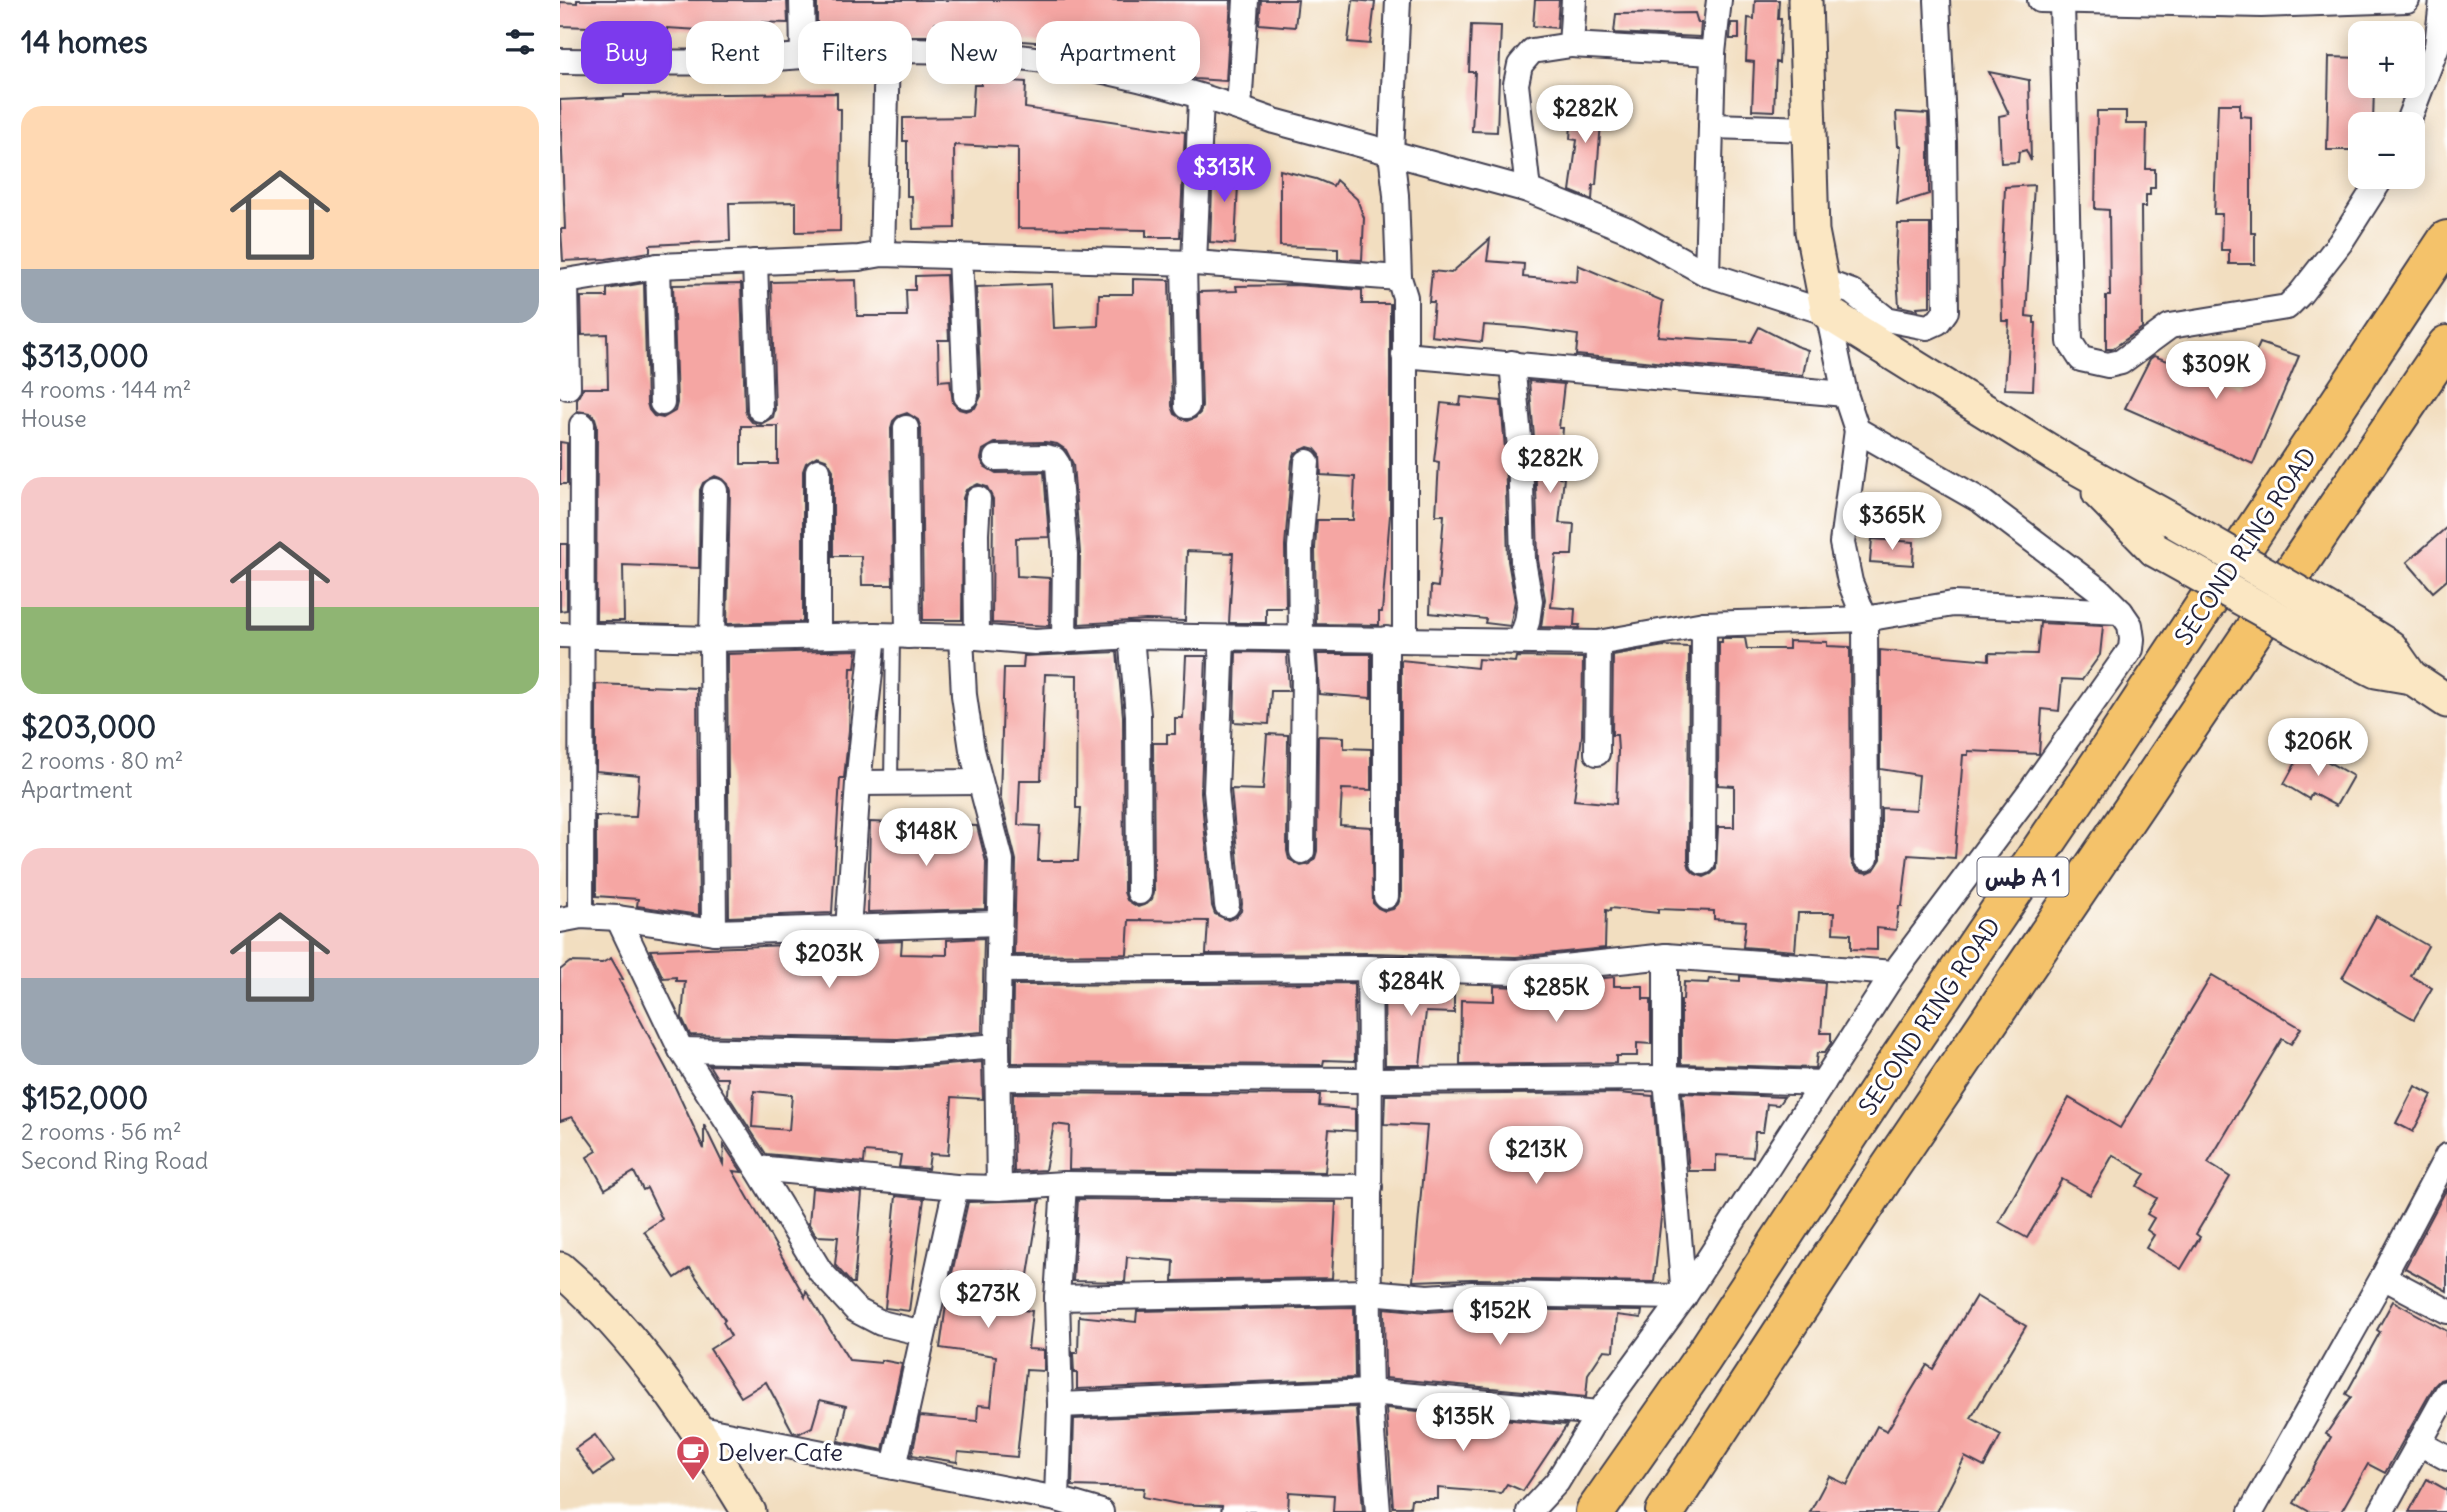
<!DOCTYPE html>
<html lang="en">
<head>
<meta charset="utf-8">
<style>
	:root { --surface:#fff; --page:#f2f2f3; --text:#1f2937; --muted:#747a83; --accent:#7c3aed }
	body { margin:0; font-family:Delius,"Playpen Sans Arabic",sans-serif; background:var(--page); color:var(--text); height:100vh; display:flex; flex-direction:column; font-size:26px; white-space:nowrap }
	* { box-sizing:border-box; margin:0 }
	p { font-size:23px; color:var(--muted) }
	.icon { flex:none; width:38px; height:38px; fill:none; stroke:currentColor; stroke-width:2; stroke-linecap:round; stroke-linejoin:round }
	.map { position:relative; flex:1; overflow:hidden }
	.panel { display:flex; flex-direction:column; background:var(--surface); width:560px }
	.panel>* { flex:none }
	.guide { position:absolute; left:21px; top:21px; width:665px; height:63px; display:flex; gap:14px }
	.buttons { position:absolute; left:1788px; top:21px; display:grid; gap:14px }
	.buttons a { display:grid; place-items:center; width:77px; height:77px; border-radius:14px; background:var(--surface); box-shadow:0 4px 18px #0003; font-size:35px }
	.price { position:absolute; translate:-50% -60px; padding:0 16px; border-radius:24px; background:#fff; color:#222; font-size:23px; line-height:46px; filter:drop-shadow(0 2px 4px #0008) }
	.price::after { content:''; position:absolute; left:50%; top:42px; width:21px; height:16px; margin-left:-10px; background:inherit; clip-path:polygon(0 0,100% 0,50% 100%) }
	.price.on { background:var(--accent); color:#fff }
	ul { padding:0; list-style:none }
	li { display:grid; align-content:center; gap:14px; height:371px; padding:0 21px }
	li span { display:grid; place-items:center; height:217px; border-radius:21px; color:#555 }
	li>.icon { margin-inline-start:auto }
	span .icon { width:126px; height:126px; fill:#fffc; stroke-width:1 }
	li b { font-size:30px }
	h2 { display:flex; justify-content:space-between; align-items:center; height:84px; padding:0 21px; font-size:30px }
	.tag { padding:0 24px; border-radius:21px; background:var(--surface); box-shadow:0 4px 18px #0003; font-size:24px; line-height:63px }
	.tag.on { background:var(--accent); color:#fff }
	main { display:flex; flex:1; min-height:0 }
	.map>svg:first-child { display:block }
	.building { fill:#f5a6a3; fill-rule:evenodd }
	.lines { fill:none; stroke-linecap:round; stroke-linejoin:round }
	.lane-casing { stroke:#413e4f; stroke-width:16 }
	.street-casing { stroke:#413e4f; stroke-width:28 }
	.secondary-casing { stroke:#413e4f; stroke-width:37 }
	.highway-casing { stroke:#413e4f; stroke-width:42 }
	.lane { stroke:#fff; stroke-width:12 }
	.street { stroke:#fff; stroke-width:24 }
	.secondary { stroke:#fbe7c3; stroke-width:33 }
	.highway { stroke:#f4c26a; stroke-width:38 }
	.secondary-bridge-casing { stroke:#413e4f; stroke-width:37; stroke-linecap:butt }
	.secondary-bridge { stroke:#fbe7c3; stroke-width:33 }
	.labels { text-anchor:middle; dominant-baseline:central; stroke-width:6; stroke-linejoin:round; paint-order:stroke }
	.shield { fill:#fff; stroke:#646476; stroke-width:2 }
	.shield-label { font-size:23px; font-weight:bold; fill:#22223b }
	.street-label { font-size:24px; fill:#22223b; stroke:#fff }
	.poi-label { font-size:24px; fill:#22223b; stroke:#fff; text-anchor:start }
</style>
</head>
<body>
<main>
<section class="panel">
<h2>14 homes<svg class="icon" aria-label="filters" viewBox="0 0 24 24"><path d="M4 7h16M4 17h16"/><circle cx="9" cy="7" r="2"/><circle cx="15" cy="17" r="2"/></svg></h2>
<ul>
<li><span style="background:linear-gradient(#ffd9b3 75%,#9aa5b1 0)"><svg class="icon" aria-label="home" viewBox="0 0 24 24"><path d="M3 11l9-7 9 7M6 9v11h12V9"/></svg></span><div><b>$313,000</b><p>4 rooms · 144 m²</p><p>House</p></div></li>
<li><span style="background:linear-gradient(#f6c9c9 60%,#8fb573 0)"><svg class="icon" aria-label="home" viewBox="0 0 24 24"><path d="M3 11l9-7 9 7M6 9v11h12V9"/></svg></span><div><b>$203,000</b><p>2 rooms · 80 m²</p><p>Apartment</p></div></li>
<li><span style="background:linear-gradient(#f6c9c9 60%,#9aa5b1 0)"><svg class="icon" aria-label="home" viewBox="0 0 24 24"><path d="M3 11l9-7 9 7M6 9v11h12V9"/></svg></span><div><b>$152,000</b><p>2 rooms · 56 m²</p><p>Second Ring Road</p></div></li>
</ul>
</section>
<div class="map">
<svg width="1887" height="1512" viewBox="0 0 1887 1512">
	<rect width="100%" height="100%" fill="#fff"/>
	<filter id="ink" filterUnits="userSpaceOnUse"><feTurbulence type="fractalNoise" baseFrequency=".0143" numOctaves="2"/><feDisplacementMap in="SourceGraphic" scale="14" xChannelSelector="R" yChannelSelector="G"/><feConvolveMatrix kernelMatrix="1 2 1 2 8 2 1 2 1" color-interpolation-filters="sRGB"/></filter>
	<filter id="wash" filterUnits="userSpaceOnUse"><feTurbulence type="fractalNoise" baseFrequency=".00686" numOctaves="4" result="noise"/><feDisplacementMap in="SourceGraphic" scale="28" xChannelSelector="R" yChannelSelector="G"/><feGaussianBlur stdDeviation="1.57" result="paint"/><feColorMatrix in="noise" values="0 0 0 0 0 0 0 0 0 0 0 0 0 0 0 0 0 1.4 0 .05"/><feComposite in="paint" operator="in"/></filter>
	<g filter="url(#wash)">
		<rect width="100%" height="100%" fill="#f2dec0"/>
		<g id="blocks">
			<g class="building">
				<path d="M17 0H227L228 23 196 22 194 43 155 41 156 31 107 28 106 42 59 40V28L0 26V2L17 3Z"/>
				<path d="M257 0H671L666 81 635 79 609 72 610 63 575 61 577 33 530 30 529 46 436 39 437 26 375 23 374 36H324L325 32 257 26Z"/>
				<path d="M701 0H738L735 27 699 24Z"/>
				<path d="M793 0 815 2 810 44 788 42Z"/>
				<path d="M975 0H999L997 28 973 26Z"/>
				<path d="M1195 0H1219L1218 19H1221L1219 63 1216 62 1214 111 1192 110 1194 62 1186 61 1188 18 1194 19Z"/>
				<path d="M1135 13 1138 23H1141L1140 37 1054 33 1056 14Z"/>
				<path d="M1171 23H1179V39H1170Z"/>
				<path d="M911 25 941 26 937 132 912 131 915 72H909Z"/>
				<path d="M1769 57 1801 58V86H1814L1813 124H1801V150H1767Z"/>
				<path d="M1429 72 1469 80 1471 161 1466 150 1459 152 1458 162 1441 163 1439 116 1449 114Z"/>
				<path d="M421 79 466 82 465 108 625 132 620 237H586V230L458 228V148L394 145 395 228 353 229 352 196H347V141H343V118L412 117 414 85H421Z"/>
				<path d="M277 93V109H281L280 231 236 232V202L169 203 170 241 90 245V252L46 259 3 261 1 229H5L0 100 64 97V95Z"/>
				<path d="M1013 96 1031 97 1032 108 1042 110 1036 185H1033L1032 200 1010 191 1017 140 1010 139Z"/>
				<path d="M1658 104H1680V116L1691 117V233H1695V264H1669V250H1661L1662 214H1654Z"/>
				<path d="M1537 111H1566V124H1587L1586 169H1595V188H1590V195H1586V207H1581L1582 328 1552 349H1546V296H1550L1549 210 1535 209Z"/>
				<path d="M1336 112 1368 114 1369 142V194L1337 204 1341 146H1338Z"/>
				<path d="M653 164 679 165 675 244 650 242Z"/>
				<path d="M720 170 756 179 773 186 776 180 797 199 804 218 802 260 778 259V248L720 246Z"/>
				<path d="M1474 185 1466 316 1474 317V323H1476L1473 390 1445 389 1449 321H1442L1441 277 1445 187Z"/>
				<path d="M1338 224H1370V306L1357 307 1358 310 1339 306 1336 262Z"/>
				<path d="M930 239 927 261 964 264 963 277 1017 282 1018 265 1103 301 1098 336 1191 342 1199 327 1236 346 1248 350 1243 375 1016 355 1018 335 965 328 924 325 922 342 871 336 874 302H869L872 271 891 273Z"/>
				<path d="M386 275 389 340H378L379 381 390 380 393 403 399 409 406 411 415 408 421 396 416 287 492 284 494 328 538 326 539 294H573V279L609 280 612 406 615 414 627 421 635 418 640 413 642 406 639 292 677 291 676 286 735 285 802 290V304H830V515L822 612H819V625L756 624 755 548 757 520H793L795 477 761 475 760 455 755 449 748 447 735 453 732 461 725 546 726 608H706V623H669L673 553 627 551 625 621 586 620 519 624 520 553 513 464 506 450 497 444 485 442 435 443 423 450 421 459 424 466 436 473 484 472 489 537 456 538 457 576 490 578 489 626 432 623 433 499 427 487 418 484 406 490 403 498 402 620H363L361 428 358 420 347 413 338 416 333 421 331 428 333 585H302L301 556H273V470L266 459 257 456 246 463 243 471V622L167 624 170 491 168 484 163 479 155 476 143 483 140 490 139 568 63 565 64 621H36L37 425 35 418 30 413 17 411V399L23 388H48L47 334 22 335 21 297H47V289L84 283 87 403 89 410 94 416 103 418 115 411 117 403 113 285 181 284 185 410 187 416 192 422 201 424 213 417 215 409 211 282 296 280 297 316H347L346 290H355V276ZM181 426H218V464H181Z"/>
				<path d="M1700 343 1739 356 1693 464 1565 408 1590 359 1594 356 1680 387Z"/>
				<path d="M969 381 1004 384 999 428H1003L999 477 1004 478 999 523 1014 524 1013 538 1012 555H996L991 607 1015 609 1014 625H1020L1019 628 981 627 985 599 978 560 975 448Z"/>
				<path d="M901 397 941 401 945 449 948 561 955 601 950 626 925 623 926 619 870 613 871 586 878 587 884 515H876L879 462 874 461 881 403 900 405Z"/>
				<path d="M0 442 7 443V484H0Z"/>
				<path d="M1887 527V580L1873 592 1847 562Z"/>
				<path d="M1312 539 1354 542 1353 565 1310 562Z"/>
				<path d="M0 544H7V610L0 611Z"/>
				<path d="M1480 623 1543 626 1540 655 1522 680 1502 679 1499 711 1482 709 1479 754 1408 751V755H1403L1395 858 1348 855 1342 906H1339L1336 930 1317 928V950L1291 949V934L1273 933 1274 913H1238L1235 951 1183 947 1186 921 1154 919V911L1098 909V913L1051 908 1050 911 1046 910 1045 948 956 957 809 953 646 954 648 921 569 920 567 954 454 955 456 860 440 796 444 668H463L464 656 557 652 563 716 564 892 567 900 578 907 587 904 592 899 594 892 593 743H607V734H615V718H623L626 656H646L641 792 652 906 655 914 668 920 676 917 681 911 682 904 671 789 703 790 707 734 728 735 727 851 729 859 741 866 750 864 755 858 757 851 758 736 784 737V748L811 749V790L782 789 780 825 811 827 813 903 818 908 825 911 833 909 838 904 841 896V660L917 668 918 659 955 662 956 657 1023 658 1022 735 1014 800 1056 804 1058 751 1057 735H1052L1053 655 1104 646 1129 647 1128 862 1130 869 1135 874 1144 877 1151 874 1156 869 1158 827H1174V786L1158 785 1159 642H1162V638H1185L1187 649H1229V641L1267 642V646L1290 647 1291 858 1293 865 1298 871 1307 873 1314 870 1321 859V808L1356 810 1359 775 1320 769V650L1429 660V653L1477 654ZM485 674 517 675 516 808H521L518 861H478L480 826 458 825 460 780H481Z"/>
				<path d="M297 650 295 668H291L289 730 284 778H280L272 913 169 917 167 654Z"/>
				<path d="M676 652 727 653 729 691H711L709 724 674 722Z"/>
				<path d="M757 654H811V698L759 694Z"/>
				<path d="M36 684 137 688 139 915 77 906 78 899 36 896V816L76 817 79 775 36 771Z"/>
				<path d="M1744 748 1793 776 1776 806 1752 793 1749 799 1724 784Z"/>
				<path d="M310 822 417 826 426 862 425 909 308 912Z"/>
				<path d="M1816 916 1868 946 1851 976 1872 988 1854 1019 1782 978Z"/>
				<path d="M424 938 422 1032 338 1039 130 1035 122 1018 125 981H116V977L103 978 90 950 342 941 341 954 387 955V940Z"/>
				<path d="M51 958 63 979 59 980 108 1072 144 1149V1125L163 1164 164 1145 182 1172 173 1171 245 1297 246 1291 289 1360 321 1363V1360L342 1364 323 1450 278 1441 286 1406 260 1400 252 1427 240 1433 233 1432 206 1382 181 1397 150 1349 171 1336 163 1322 165 1320 130 1268 115 1278 84 1231 102 1219 87 1188 83 1190 74 1172 45 1189 27 1157 37 1151 12 1117 0 1121V970L10 962 42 963Z"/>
				<path d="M1652 975 1741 1028 1731 1044 1722 1039 1648 1163 1670 1177 1636 1234 1640 1237 1621 1269 1586 1248 1594 1235 1587 1230 1594 1218 1587 1214 1597 1198 1577 1186 1585 1174 1553 1155 1530 1195 1502 1179 1467 1238 1439 1222 1509 1098 1560 1128Z"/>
				<path d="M1180 976 1265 983 1261 1033H1271V1043L1264 1053H1257L1255 1068 1121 1064V1000H1123L1124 982 1148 983 1149 979 1180 981Z"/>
				<path d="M1054 977V986H1083V999H1091V1044L1077 1043V1056H1056V1063L900 1065 901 1000 934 1001V986L958 987Z"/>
				<path d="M794 983 795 1061 764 1060 763 1065 452 1063 453 985Z"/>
				<path d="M824 983 894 985V1013L866 1012 860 1065H825Z"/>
				<path d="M422 1062 423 1099 392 1097 388 1155 370 1154 368 1169 339 1167 341 1155 305 1152 304 1163 206 1154 167 1094 168 1078H157L149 1065 338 1069ZM194 1091 232 1095 229 1130 192 1127Z"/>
				<path d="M1855 1086 1872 1095 1853 1132 1836 1123Z"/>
				<path d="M453 1093 760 1095 759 1106 795 1109V1131L769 1129 765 1172 509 1169 510 1126 494 1124 485 1170 454 1172Z"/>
				<path d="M1058 1093 1093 1096 1102 1208 1094 1282 912 1279 853 1281 867 1126 824 1124 825 1095Z"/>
				<path d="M1122 1093 1224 1097 1218 1105 1207 1104 1203 1132H1195L1193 1157 1156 1155V1171H1129Z"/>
				<path d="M252 1188 302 1193 294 1283H291L275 1265 278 1237 256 1236 249 1224Z"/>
				<path d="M1887 1188V1291L1845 1268Z"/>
				<path d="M336 1196 364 1199 349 1311 325 1308Z"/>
				<path d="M518 1199 776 1202 772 1278 613 1281 614 1261 567 1257 565 1282 513 1281Z"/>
				<path d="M480 1200 468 1275 439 1271 434 1307 472 1311 468 1349 484 1350V1371L466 1370 457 1457 398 1452 397 1462 352 1455 360 1416 417 1421 418 1405 431 1406 436 1356 380 1348 388 1291 408 1202Z"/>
				<path d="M1416 1296 1466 1326 1411 1418 1441 1435 1424 1467 1405 1457 1377 1512H1250L1269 1476 1287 1485 1317 1426 1327 1431 1367 1365 1373 1369Z"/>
				<path d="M1833 1301 1887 1331V1378L1880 1380 1874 1386 1825 1473 1808 1464 1781 1512H1750L1734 1503 1771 1437 1766 1434 1791 1397 1786 1394 1820 1332 1817 1330Z"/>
				<path d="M794 1307 795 1378 517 1389V1373H514L513 1353H518L519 1316 576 1322 577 1311Z"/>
				<path d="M824 1308 867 1312 912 1309 1082 1311 1081 1318 1057 1315 1054 1351 1044 1350 1028 1374 1026 1397 825 1378Z"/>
				<path d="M796 1407 803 1512H773L774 1495 729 1492 728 1512H661L662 1506 618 1504 583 1497 584 1488 512 1486 514 1419Z"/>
				<path d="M826 1408 1007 1425 963 1491 947 1484 941 1493 878 1488V1499H851L850 1507H833Z"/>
				<path d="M35 1435 54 1461 34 1475 15 1449Z"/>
				<path d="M1867 1479 1887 1490V1512H1849Z"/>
			</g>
		</g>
	</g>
	<g filter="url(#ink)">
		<use href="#blocks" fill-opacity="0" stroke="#413e4f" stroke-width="2"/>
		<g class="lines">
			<g class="lane-casing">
				<path id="lane" d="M331 782 333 635"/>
			</g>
			<g class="street-casing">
				<g id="street">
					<path d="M242 0 243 55"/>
					<path d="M838 0 831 153 836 195 839 278 845 297V640"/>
					<path d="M1480 0 1701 5 1847 0"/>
					<path d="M1502 2 1510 342 1521 359 1548 365 1561 362 1610 326 1727 307 1741 293 1780 243 1822 177"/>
					<path d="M1011 45 1153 53"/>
					<path d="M0 61C51 61 103 64 154 62 239 58 324 46 409 52 512 59 617 85 714 121L968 190 1068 230 1147 274 1268 313 1285 394 1297 430 1421 501 1540 591 1561 612 1570 625 1572 639 1571 649 1469 793 1334 973 1124 1297 1039 1413 997 1482 969 1512"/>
					<path d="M679 108 686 0"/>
					<path d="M1847 124 1877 46 1882 0"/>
					<path d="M1151 126 1249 129"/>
					<path d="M968 190 956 84 960 65 972 51 1011 45 1014 0"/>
					<path d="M322 254 327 52"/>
					<path d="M400 256 406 396"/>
					<path d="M195 262 200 409"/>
					<path d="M624 263 627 406"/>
					<path d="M634 263 641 98"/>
					<path d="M98 266 102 403"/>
					<path d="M1147 274 1153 53 1159 0"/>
					<path d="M1262 281 1292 292 1326 319 1367 327 1378 322 1386 311 1384 142 1377 0"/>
					<path d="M0 282 98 266 299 258 322 254 634 263 839 278"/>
					<path d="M6 282 8 387"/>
					<path d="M844 355 1285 394"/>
					<path d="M952 363 960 448 963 561 970 601 967 622 960 642"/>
					<path d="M346 428 348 636"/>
					<path d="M1297 430 1282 543 1290 582 1305 619 1393 604 1561 612"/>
					<path d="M436 458 485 457 494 459 498 465 505 554 504 641"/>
					<path d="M0 635 152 639 314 635 417 637 475 642 571 636 1038 643 1144 624 1305 619 1306 858"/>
					<path d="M258 636V471"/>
					<path d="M571 636 578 715 579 892"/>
					<path d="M401 637 404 695 412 750 441 860 437 1046 439 1188"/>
					<path d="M417 637 416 534 418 499"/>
					<path d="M662 638 656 791 667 905"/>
					<path d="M826 639V896"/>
					<path d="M1037 753 1038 643"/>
					<path d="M298 783 420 782"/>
					<path d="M742 851 744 672 741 639 740 547 747 462"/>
					<path d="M1143 862 1144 624"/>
					<path d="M21 916 22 425"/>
					<path d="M58 918 121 1050 197 1168 260 1271 296 1310 321 1323 363 1333"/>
					<path d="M0 920 21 916 58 918 154 932 439 923"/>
					<path d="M288 929 298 783 314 635"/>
					<path d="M154 932 152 639 155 491"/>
					<path d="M809 968C812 1109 806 1249 810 1390 811 1430 815 1471 818 1512"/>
					<path d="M440 970 809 968 957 972 1106 956 1334 973"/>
					<path d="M121 1050 338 1054 437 1046"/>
					<path d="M439 1078 812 1080 1106 1078 1263 1083"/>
					<path d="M197 1168 396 1187 439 1188 504 1184 810 1187"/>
					<path d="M1823 1277 1887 1311"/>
					<path d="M497 1298 808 1292 868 1297 912 1294 1124 1297 1106 1078V956"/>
					<path d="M500 1405 810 1392 1039 1413"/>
					<path d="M136 1428 497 1499 541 1512"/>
					<path d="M1859 1443 1887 1458"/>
					<path d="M334 1467 396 1187"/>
					<path d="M497 1499 500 1405 497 1298 504 1184"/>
					<path d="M1691 1512 1823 1277 1887 1156"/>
					<path d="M1821 1512 1887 1393"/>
				</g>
			</g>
			<g class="secondary-casing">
				<g id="secondary">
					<path d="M1245 0 1252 231 1268 313 1507 462 1617 523"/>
					<path d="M1539 493 1595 550"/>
					<path d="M1796 626 1830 647 1851 677 1887 701"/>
					<path d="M1778 652 1816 671 1851 677"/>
					<path d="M0 1269C78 1336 136 1425 189 1512"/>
				</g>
			</g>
			<g class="highway-casing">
				<g id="highway">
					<path d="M1035 1512 1142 1359 1335 1065 1547 753 1887 240"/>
					<path d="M1105 1512 1329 1169 1887 345"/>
				</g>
			</g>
			<use href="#lane" class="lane"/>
			<use href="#street" class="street"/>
			<use href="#secondary" class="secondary"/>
			<use href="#highway" class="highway"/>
			<g class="secondary-bridge-casing">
				<g id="secondary-bridge">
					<path d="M1617 523 1796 626"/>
					<path d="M1595 550 1778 652"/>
				</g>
			</g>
			<use href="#secondary-bridge" class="secondary-bridge"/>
		</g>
	</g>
	<defs>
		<g id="cafe-pin" transform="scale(1.75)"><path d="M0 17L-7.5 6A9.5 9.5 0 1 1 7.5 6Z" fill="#d1495b" stroke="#fff"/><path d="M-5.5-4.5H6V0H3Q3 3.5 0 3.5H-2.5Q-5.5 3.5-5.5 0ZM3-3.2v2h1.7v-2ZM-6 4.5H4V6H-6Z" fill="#fff"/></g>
	</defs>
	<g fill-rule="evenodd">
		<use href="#cafe-pin" x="133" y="1452"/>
	</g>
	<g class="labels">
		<rect class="shield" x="1417.5" y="857.5" width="91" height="39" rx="5"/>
		<g class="shield-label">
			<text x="1463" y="877">طس A 1</text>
		</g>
		<g class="street-label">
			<text transform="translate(1685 546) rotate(-56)">SECOND RING ROAD</text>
			<text transform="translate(1369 1016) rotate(-56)">SECOND RING ROAD</text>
		</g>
		<g class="poi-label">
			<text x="158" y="1452">Delver Cafe</text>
		</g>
	</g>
</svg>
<div class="buttons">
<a>+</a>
<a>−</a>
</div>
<b class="price" style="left:1025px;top:145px">$282K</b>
<b class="price on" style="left:664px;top:204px">$313K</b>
<b class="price" style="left:1656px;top:401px">$309K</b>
<b class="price" style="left:990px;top:495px">$282K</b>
<b class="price" style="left:1332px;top:552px">$365K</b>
<b class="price" style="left:1758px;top:778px">$206K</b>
<b class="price" style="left:366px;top:868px">$148K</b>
<b class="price" style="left:269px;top:990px">$203K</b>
<b class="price" style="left:851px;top:1018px">$284K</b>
<b class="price" style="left:996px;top:1024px">$285K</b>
<b class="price" style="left:976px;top:1186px">$213K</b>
<b class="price" style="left:428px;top:1330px">$273K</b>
<b class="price" style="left:940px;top:1347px">$152K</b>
<b class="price" style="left:903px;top:1453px">$135K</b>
<div class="guide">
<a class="tag on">Buy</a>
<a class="tag">Rent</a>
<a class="tag">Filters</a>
<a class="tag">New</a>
<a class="tag">Apartment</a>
</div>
</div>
</main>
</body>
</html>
